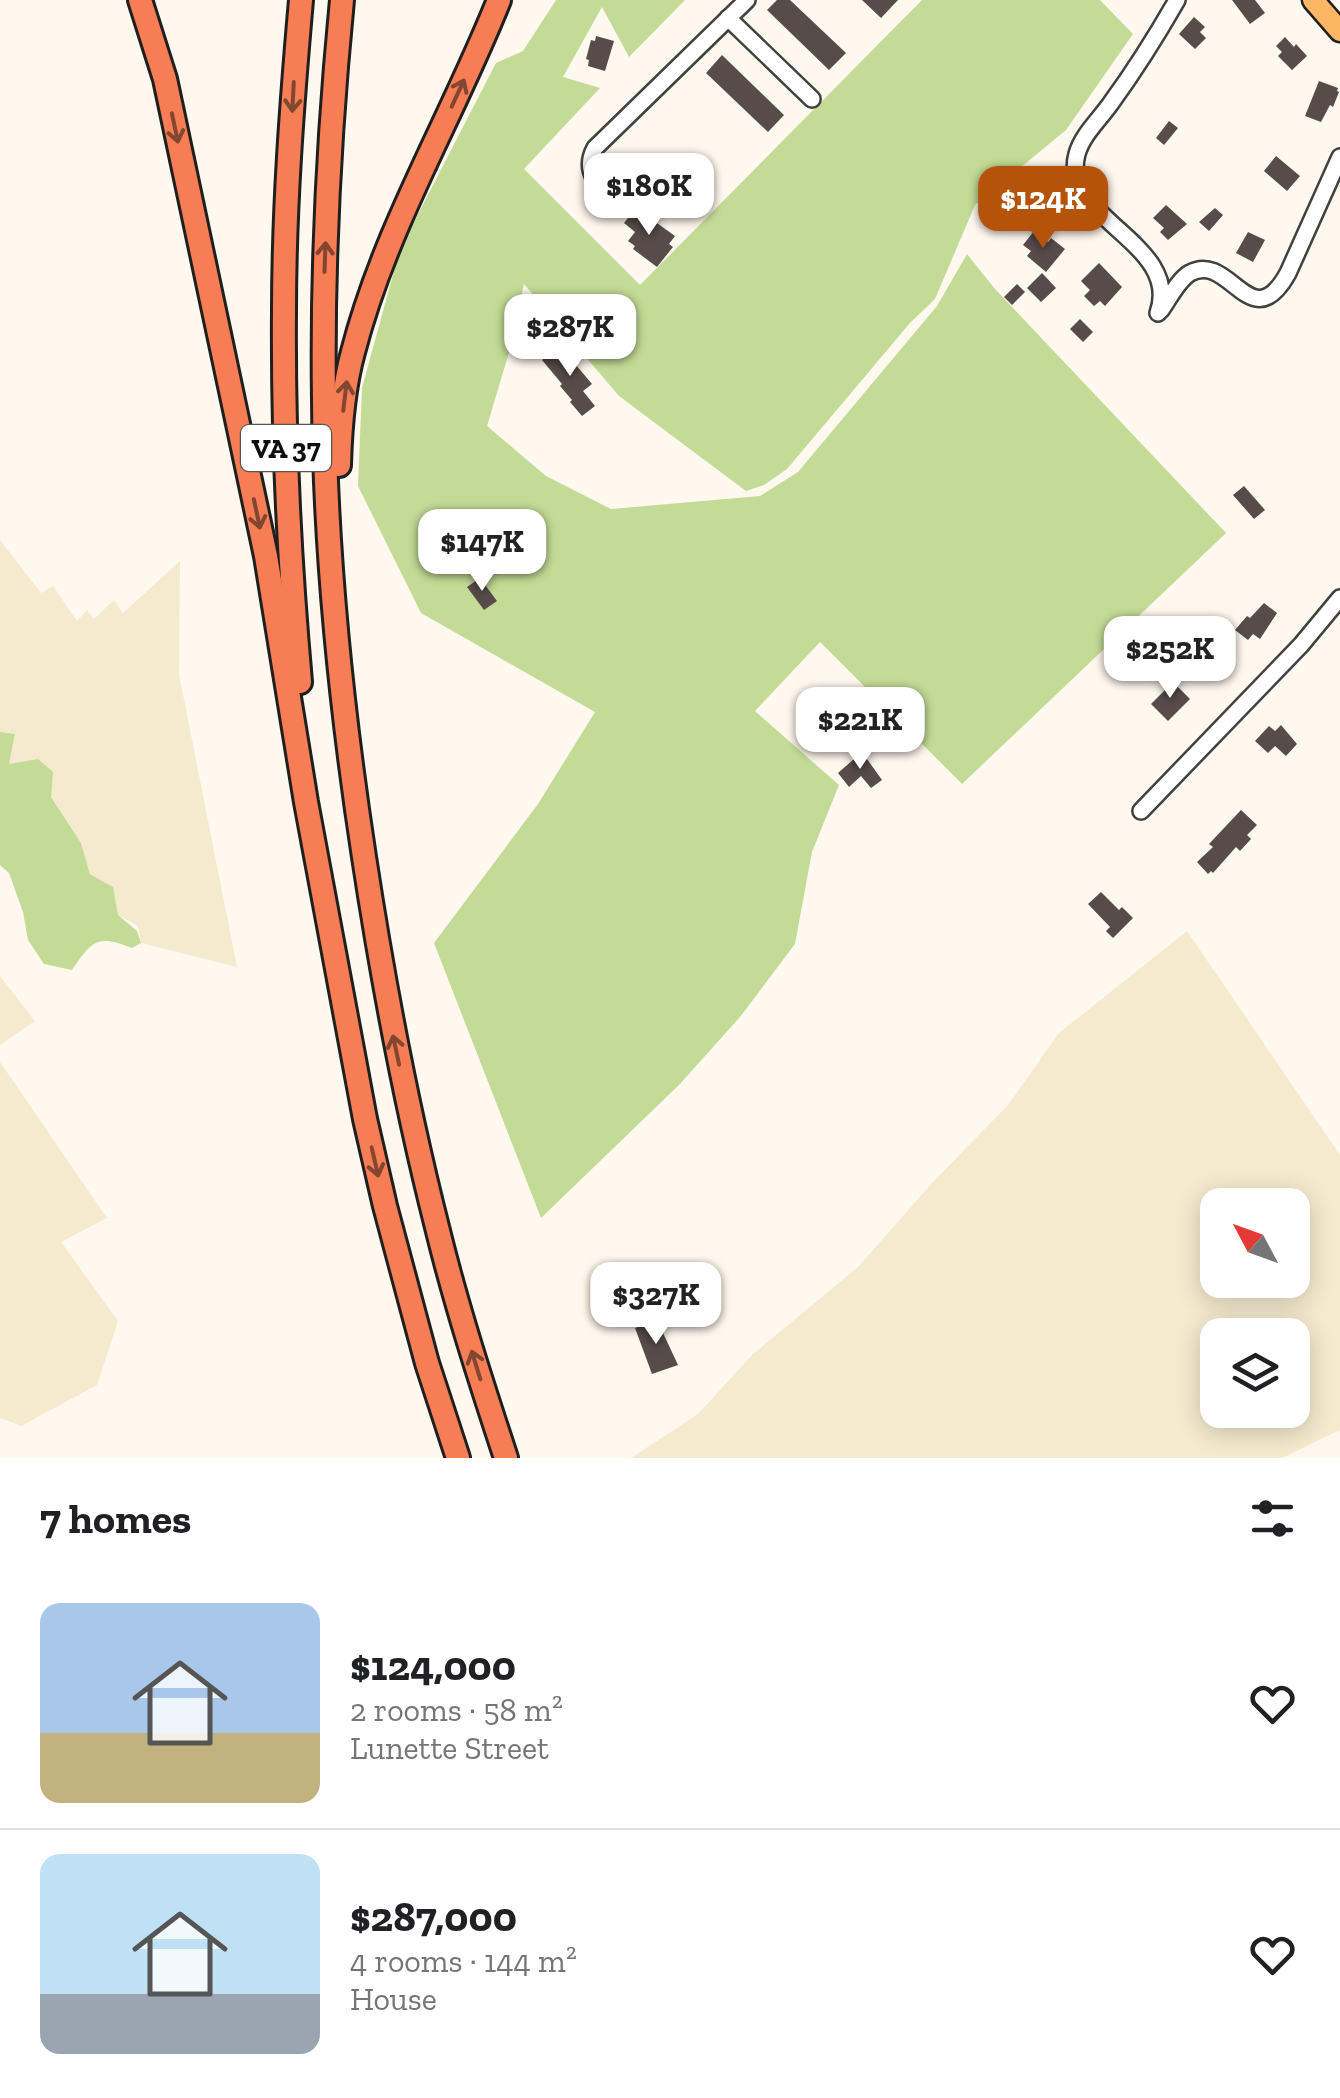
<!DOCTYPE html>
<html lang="en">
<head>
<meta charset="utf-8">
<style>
	:root { --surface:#fff; --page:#f2f2f2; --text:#202124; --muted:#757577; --line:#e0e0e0; --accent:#b45309 }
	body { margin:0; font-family:"Zilla Slab",serif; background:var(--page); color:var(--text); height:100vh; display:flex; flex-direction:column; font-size:38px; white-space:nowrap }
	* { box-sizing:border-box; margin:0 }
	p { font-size:32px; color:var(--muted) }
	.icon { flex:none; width:55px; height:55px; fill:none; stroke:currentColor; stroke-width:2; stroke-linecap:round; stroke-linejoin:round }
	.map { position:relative; height:1458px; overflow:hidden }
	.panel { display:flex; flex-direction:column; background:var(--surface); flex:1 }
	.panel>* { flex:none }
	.needle { width:65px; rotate:311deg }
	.buttons { position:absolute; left:1200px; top:1188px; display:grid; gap:20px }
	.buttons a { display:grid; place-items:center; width:110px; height:110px; border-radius:20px; background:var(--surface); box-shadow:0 5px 25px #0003; font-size:50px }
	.price { position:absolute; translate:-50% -85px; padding:0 22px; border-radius:20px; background:#fff; color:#222; font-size:32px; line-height:65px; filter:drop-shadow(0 2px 5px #0008) }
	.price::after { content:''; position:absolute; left:50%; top:60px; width:30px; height:22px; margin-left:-15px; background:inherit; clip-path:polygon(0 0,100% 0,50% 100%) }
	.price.current { background:var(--accent); color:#fff }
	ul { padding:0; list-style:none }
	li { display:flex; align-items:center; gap:30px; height:250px; padding:0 40px }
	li+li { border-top:2px solid var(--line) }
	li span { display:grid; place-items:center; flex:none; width:280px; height:200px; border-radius:20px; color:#555 }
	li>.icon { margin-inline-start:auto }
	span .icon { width:120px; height:120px; fill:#fffc; stroke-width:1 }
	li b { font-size:42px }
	h2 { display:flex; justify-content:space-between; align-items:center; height:120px; padding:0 40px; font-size:42px }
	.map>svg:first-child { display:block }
	.farmland { fill:#f5eace; fill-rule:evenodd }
	.forest { fill:#c3db96 }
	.building { fill:#574c4a }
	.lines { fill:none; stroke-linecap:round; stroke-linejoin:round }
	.minor-casing { stroke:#414141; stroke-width:20 }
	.major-casing { stroke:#1f1f1f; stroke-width:25 }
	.highway-casing { stroke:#1f1f1f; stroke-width:28 }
	.minor { stroke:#fff; stroke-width:15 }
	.major { stroke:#fbb763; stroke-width:20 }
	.highway { stroke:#f77d54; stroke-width:22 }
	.oneway { stroke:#824631 }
	.labels { text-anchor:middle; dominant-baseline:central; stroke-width:10; stroke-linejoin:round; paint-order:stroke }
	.shield { fill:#fff; stroke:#565656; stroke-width:2.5 }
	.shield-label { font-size:28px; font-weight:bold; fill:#0e0e0e }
</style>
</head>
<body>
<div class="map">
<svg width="1340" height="1458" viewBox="0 0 1340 1458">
	<rect width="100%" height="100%" fill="#fff8ee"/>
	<g class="farmland">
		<path d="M0 540 41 593 53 586 77 621 87 610 94 619 114 600 123 613 180 561 179 674 237 967 141 943 138 926 118 915 113 887 90 874 81 843 51 797 9 764 15 734 0 732Z"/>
		<path d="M1187 931 1340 1155V1430L1282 1458H631L698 1414 753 1354 858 1267 933 1182 1008 1105 1059 1033ZM1292 1205V1280H1218V1205ZM1292 1335V1410H1218V1335Z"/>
		<path d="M0 976 35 1021 0 1045Z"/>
		<path d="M0 1062 107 1218 61 1242 118 1321 97 1385 21 1426 0 1418Z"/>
	</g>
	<g class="forest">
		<path d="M556 0H685L629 57 602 7 563 77 600 88 524 169 640 285 922 0H1100L1133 34 1066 130 975 205 935 299 910 323 787 469 764 485 746 491 619 396 524 284 511 346 487 426 546 476 611 509 760 496 798 472 937 306 967 254 995 289 1226 533 962 784 820 642 755 711 839 785 812 852 795 944 740 1017 679 1085 541 1218 434 943 538 804 595 712 421 613 358 486 362 388 400 249 496 63 523 51Z"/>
		<path d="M0 732 15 734 9 764 38 759 53 772 51 797 81 843 90 874 113 887 118 915 137 931 141 943 132 948C97 934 92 941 72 970L44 964 28 940 23 912 9 873 0 865Z"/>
	</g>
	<g class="building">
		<path d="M777 0H790L846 53 829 70 767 10Z"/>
		<path d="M862 0H898L881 18Z"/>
		<path d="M1232 0H1255L1265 13 1250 24Z"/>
		<path d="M1194 17 1205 27 1200 32 1206 38 1195 49 1179 34Z"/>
		<path d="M596 36 614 41 605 71 588 66 589 60 586 59 591 40 595 41Z"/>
		<path d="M1285 37 1294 47 1296 44 1307 56 1292 70 1278 56 1282 52 1276 46Z"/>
		<path d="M722 55 784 115 768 132 706 73Z"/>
		<path d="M1319 81 1338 88 1337 91 1339 92 1333 107 1330 105 1321 122 1305 116Z"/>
		<path d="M1169 121 1178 128 1164 145 1156 138Z"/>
		<path d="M1276 156 1300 176 1287 191 1264 171Z"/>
		<path d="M1166 205 1187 224 1168 240 1160 232 1164 228 1153 218Z"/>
		<path d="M636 208 675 236 669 244 673 247 657 267 633 249 635 246 628 241 635 232 624 223Z"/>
		<path d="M1215 208 1223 215 1209 231 1199 222Z"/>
		<path d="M1034 231 1048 242 1051 238 1065 249 1046 272 1027 256 1031 251 1023 245Z"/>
		<path d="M1248 232 1265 240 1253 262 1236 253Z"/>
		<path d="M1099 263 1122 287 1105 306 1100 301 1094 306 1084 296 1090 290 1081 281Z"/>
		<path d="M1042 273 1056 288 1041 302 1027 288Z"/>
		<path d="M1017 284 1025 292 1012 305 1004 297Z"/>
		<path d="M1080 319 1093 332 1083 342 1070 329Z"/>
		<path d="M559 345 592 384 583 391 595 406 582 416 570 402 572 400 560 386 562 384 542 360Z"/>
		<path d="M1244 486 1265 510 1254 519 1233 495Z"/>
		<path d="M480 578 497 601 484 610 467 587Z"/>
		<path d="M1264 603 1277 613 1260 639 1253 634 1248 640 1235 630 1247 616 1250 618Z"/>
		<path d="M1173 682 1190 699 1168 721 1151 704Z"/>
		<path d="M1281 725 1297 744 1286 756 1275 746 1268 753 1255 741 1269 726 1275 731Z"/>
		<path d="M862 752 882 780 871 788 861 776 849 787 838 773Z"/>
		<path d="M1241 810 1257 825 1247 835 1251 839 1240 851 1236 847 1213 873 1211 871 1208 874 1197 862 1213 847 1209 844Z"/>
		<path d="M1101 892 1119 910 1122 907 1133 918 1113 938 1106 931 1110 927 1088 904Z"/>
		<path d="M657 1320 678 1365 652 1374 635 1328Z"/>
	</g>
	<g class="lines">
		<g class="minor-casing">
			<g id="minor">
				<path d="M728 18 812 99"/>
				<path d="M624 207C605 190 580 176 595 148L747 0"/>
				<path d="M1161 310C1169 299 1178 280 1190 273 1230 251 1251 340 1288 273L1340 157"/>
				<path d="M1158 313C1183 243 1059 218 1077 154 1082 135 1100 119 1111 103 1135 70 1157 35 1177 0"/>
				<path d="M1141 811 1301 645 1340 598"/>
			</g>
		</g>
		<g class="major-casing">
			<path id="major" d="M1313 0 1340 31"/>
		</g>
		<g class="highway-casing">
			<g id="highway">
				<path d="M140 0 165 79 266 556 306 802 365 1119 385 1206 427 1363 458 1458"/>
				<path d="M342 0C329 133 322 266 324 399 325 552 341 706 364 857 383 982 406 1105 437 1227 456 1305 481 1382 506 1458"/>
				<path d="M339 465C340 428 343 388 353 352 385 228 452 118 499 0"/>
				<path d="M300 682C289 559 283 435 284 311 284 207 292 103 301 0"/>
			</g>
		</g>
		<use href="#minor" class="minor"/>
		<use href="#major" class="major"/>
		<use href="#highway" class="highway"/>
	</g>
	<defs><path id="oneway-shaft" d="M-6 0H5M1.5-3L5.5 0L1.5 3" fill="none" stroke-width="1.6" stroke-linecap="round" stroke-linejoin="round" transform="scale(2.5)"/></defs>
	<g class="oneway">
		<use href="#oneway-shaft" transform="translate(458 93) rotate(-65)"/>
		<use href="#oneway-shaft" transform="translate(293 97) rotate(93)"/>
		<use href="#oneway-shaft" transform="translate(175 128) rotate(78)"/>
		<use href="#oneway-shaft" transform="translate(325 257) rotate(-88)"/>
		<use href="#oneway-shaft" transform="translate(345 396) rotate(-83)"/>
		<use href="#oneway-shaft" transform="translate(257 514) rotate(78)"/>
		<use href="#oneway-shaft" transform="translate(396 1050) rotate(-102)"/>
		<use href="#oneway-shaft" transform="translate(375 1162) rotate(77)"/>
		<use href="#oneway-shaft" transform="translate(476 1365) rotate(-107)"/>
	</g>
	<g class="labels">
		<rect class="shield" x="241" y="425" width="90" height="46" rx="8"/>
		<g class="shield-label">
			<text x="286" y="448">VA 37</text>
		</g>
	</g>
</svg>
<div class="buttons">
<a><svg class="needle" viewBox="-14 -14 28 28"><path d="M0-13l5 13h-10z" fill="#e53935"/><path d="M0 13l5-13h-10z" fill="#757577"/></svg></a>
<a><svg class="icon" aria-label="layers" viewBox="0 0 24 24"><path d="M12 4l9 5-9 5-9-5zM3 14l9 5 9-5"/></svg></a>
</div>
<b class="price" style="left:649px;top:238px">$180K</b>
<b class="price current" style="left:1043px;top:251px">$124K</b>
<b class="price" style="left:570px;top:379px">$287K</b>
<b class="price" style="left:482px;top:594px">$147K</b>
<b class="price" style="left:1170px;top:701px">$252K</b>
<b class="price" style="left:860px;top:772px">$221K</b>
<b class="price" style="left:656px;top:1347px">$327K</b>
</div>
<section class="panel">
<h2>7 homes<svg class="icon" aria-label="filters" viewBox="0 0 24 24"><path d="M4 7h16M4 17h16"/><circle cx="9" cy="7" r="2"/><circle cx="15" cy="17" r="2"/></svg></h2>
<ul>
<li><span style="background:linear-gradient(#a9c7e8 65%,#c2b280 0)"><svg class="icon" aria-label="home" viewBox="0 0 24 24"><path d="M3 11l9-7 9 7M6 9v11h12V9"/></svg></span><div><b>$124,000</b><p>2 rooms · 58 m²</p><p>Lunette Street</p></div><svg class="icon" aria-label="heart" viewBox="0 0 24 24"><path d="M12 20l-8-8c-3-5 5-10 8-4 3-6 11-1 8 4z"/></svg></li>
<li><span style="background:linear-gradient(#bfe0f5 70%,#9aa5b1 0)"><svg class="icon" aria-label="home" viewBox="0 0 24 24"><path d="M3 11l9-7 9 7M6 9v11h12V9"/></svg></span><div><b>$287,000</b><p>4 rooms · 144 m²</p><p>House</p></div><svg class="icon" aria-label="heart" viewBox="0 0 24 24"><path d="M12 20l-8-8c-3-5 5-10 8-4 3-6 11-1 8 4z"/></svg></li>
</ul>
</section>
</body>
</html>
